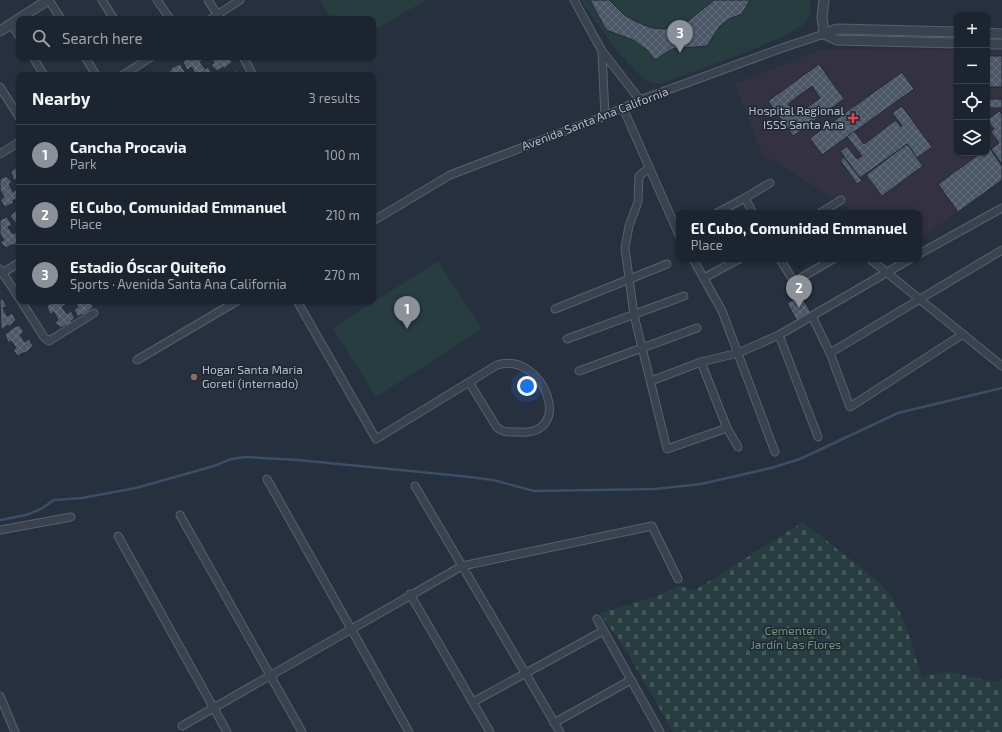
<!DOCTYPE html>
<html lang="en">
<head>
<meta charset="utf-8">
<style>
	:root { --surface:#1c242f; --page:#252c37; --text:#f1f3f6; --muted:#a0a4aa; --line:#3a414b; --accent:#8c9099 }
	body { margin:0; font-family:"Exo 2",sans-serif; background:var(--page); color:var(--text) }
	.controls { position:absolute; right:12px; top:12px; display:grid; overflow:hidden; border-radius:8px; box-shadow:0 1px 3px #0004 }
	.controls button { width:36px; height:36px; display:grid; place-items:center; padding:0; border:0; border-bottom:1px solid var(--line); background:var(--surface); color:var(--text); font:20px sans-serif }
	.you { position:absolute; left:527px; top:386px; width:14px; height:14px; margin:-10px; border:3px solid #fff; border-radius:50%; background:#1a73e8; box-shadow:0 0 0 6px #1a73e833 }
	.badge { display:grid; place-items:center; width:26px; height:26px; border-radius:50%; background:var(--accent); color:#fff; font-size:13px; font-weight:700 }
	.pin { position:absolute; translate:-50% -33px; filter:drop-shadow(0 1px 2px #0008) }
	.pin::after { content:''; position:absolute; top:21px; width:14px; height:12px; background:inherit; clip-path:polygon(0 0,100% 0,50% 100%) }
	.popup { position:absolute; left:676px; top:210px; width:246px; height:52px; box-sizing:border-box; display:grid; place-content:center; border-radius:8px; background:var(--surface); filter:drop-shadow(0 1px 3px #0005); font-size:13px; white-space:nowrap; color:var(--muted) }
	.popup b { font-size:15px; color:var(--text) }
	.popup::after { content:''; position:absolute; left:50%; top:100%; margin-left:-8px; border:8px solid transparent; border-top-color:var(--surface) }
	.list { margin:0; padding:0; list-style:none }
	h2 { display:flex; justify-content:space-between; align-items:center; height:52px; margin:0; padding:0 16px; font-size:17px }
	h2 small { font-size:13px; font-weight:400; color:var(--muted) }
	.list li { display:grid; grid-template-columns:26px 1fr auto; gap:12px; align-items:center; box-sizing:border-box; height:60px; padding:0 16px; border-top:1px solid var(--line) }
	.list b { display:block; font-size:15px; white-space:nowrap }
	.list p { margin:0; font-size:13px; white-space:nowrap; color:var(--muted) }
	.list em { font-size:13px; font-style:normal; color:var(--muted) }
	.icon { flex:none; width:22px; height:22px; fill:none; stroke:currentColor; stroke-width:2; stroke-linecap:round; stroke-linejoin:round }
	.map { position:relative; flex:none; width:1002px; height:732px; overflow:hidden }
	.search { position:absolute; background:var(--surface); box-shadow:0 1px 3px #0004; left:16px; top:16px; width:360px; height:44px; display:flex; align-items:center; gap:10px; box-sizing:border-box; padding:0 14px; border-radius:8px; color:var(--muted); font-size:15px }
	.panel { position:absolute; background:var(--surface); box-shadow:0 1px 3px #0004; left:16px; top:72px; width:360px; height:232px; border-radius:8px }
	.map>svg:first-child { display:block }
	.medical { fill:#343240 }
	.cemetery { fill:url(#cemetery-stones) }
	.garden { fill:#283d40 }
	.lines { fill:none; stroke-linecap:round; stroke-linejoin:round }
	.stream { stroke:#3c4d67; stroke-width:2.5 }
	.building { fill:url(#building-cross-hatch); stroke:#212936; fill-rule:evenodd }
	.minor-casing { stroke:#58606c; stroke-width:9 }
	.tertiary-casing { stroke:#58606c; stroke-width:11 }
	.minor { stroke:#3a424f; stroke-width:7 }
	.tertiary { stroke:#3a424f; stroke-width:9 }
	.health-dot { fill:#e0444e; stroke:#1f2734; stroke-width:1.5 }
	.education-dot { fill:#8d6e63; stroke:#1f2734; stroke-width:1.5 }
	.labels { text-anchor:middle; stroke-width:3; stroke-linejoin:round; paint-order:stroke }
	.poi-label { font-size:12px; fill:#b6bdc9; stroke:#1f2734; text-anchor:end }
	.street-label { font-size:12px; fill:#b6bdc9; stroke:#1f2734 }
	.park-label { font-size:12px; fill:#6e9979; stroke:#1f2734 }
</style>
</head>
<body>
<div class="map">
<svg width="1002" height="732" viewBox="0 0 1002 732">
	<defs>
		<pattern id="cemetery-stones" width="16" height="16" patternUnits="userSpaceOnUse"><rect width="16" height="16" fill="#283d40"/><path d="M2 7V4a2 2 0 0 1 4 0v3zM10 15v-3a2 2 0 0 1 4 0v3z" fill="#45575a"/></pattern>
		<pattern id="building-cross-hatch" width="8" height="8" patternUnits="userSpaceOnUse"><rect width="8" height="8" fill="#4c5768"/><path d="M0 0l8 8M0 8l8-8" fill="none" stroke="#646d7c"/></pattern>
	</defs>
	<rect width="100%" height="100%" fill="#26303f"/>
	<!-- medical -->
	<path class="medical" d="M823,49L957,50V153H987V51H1002V180L919,239V213H857L762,154L735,84Z"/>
	<!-- cemetery -->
	<path class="cemetery" d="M803,522L879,582C903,603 912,647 922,677L947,671L995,682L1002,679V732H673L627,652L600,613L655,597L678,586L695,590Z"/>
	<!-- garden -->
	<g class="garden">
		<path d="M320,0H426L373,31V19H331Z"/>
		<path d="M580,0H810C811,7 812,15 807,21C795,37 693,72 668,81C663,83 658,85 653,83C632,77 595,19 580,0Z"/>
		<path d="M438,261L482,329L376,397L333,328Z"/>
	</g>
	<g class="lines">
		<!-- stream -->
		<path class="stream" d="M0,520L26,515L41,509L54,500L82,498L136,488L214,466L231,459L246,457L298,460L461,476L493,480L534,491L655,489L701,484L771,468L800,459L898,413L1002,388"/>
	</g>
	<!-- building -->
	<g class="building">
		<path d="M590,0H609L624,15L637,22L652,28L665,29L687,22L714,0H750L742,14L729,19L720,26L707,46L672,49L655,60L647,50L633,40L606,30Z"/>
		<rect x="987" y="56" width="15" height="31"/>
		<path d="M188,57H202L204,60L200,62L205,69L208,67L212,74L195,75L192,67L187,70L183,62Z"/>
		<path d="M211,57H229L232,62L224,69L223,67L217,71L211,65L214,63Z"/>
		<path d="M180,64L185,72L181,75H166L165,74L172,69L171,68Z"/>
		<path d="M819,64L844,99L793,136L768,101ZM812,86L820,98L797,115L788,104Z"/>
		<path d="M237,70L240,75L228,74L232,72L233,73Z"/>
		<path d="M902,72L914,89L822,155L810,138Z"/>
		<rect x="987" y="99" width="15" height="9"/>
		<path d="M902,106L932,147L917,158L907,144L860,178L840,151L847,146L857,159L862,156L847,137L854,131L864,144L896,120L901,127L902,126L892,113Z"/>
		<path d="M999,111L1002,114V164L991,149L999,143L991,132L994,129L987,120Z"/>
		<path d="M907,144L923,166L882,196L866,175Z"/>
		<path d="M989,147L1002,166V180L958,212L938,184L981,153H987Z"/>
		<path d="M844,157L862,181L857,184L840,160Z"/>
		<path d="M19,165V180L18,178L14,181L11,172Z"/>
		<path d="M6,176L12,182L9,184L13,192L17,189L19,193V197L13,201L14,203L5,207L0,200L4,197L0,190V179Z"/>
		<path d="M17,209L19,210V220L15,223L10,216Z"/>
		<path d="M7,217L12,225L8,227L13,234L17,232L19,240L14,246L13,244L6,248L0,242L4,240L0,234V220Z"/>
		<path d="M801,295L811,313L797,321L787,303Z"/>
		<path d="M2,298L7,306L3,308L7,316L12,313L16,320L9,327L8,325L1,330L0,300Z"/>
		<path d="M53,301H64L66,304L62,307L67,314L71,311L75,318L71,321L72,323L60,328L58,325L57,326L55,322L58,320L54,312L50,315L47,306Z"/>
		<path d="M74,301H91L93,307L83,316L82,314L78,317L74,310L78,307Z"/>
		<path d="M19,325L24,332L20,335L25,342L29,339L33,346L26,353L25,352L18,356L13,350L16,348L11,341L8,343L5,334L11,330V329Z"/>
	</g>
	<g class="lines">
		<!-- minor casing -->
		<g class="minor-casing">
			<g id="minor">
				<path d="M49,0L61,19"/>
				<path d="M102,0L114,19"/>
				<path d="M157,0L170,19"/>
				<path d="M208,0L220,19"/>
				<path d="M574,0L602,51L640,100"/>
				<path d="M211,19L240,0"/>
				<path d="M11,24L19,36"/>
				<path d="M602,51L605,116"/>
				<path d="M33,57L44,75"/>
				<path d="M85,57L96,75"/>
				<path d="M243,57L253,75"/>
				<path d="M123,75L151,57"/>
				<path d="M0,87L19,117"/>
				<path d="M623,108L679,235"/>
				<path d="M0,154L19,142"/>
				<path d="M649,168L639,176L638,202L629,226L625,248L634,315L667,449L727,428"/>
				<path d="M745,198L770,183"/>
				<path d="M717,213L745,198L753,213"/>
				<path d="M820,213L841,200"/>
				<path d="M373,221L450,175L605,116L640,100L782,48L824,34"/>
				<path d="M919,254L1002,208"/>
				<path d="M693,259L722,311L775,452"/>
				<path d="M780,259L794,282L833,259"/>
				<path d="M870,259L1002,366"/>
				<path d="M0,269L19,298"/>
				<path d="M2,273L19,263"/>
				<path d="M704,278L739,259"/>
				<path d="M21,301L44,337L49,341L94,313"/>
				<path d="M297,301L376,439L497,365C543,350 577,437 518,432C510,432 501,433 496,426L469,382"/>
				<path d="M555,309L667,264"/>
				<path d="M812,316L830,353L850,407L963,334"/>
				<path d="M779,335L818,437"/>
				<path d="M567,339L684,296"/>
				<path d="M830,353L1002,250"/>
				<path d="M137,360L237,301"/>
				<path d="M701,362L727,428L738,447"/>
				<path d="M579,371L697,328"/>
				<path d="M651,381L701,362L738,353L779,335L910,259"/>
				<path d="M267,479L409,732"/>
				<path d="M415,486L560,732"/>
				<path d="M180,515L302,732"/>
				<path d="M0,530L71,517"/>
				<path d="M118,536L227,732"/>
				<path d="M410,594L490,732"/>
				<path d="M597,619L660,732"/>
				<path d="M0,696L15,732"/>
				<path d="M473,702L603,631"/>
				<path d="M554,723L631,680"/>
				<path d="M182,726L462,566L652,526L678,579"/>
			</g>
		</g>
		<!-- tertiary casing -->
		<g class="tertiary-casing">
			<g id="tertiary">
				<path d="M0,31L48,0"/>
				<path d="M987,33L1002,34"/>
				<path d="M824,34L837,40L957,43"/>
				<path d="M824,34L837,29L957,32"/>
				<path d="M824,34L822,17L824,0"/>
				<path d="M987,44H1002"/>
			</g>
		</g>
		<!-- minor -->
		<use href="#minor" class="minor"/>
		<!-- tertiary -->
		<use href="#tertiary" class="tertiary"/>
	</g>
	<!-- markers -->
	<path class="health-dot" d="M851 112h4v4h4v4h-4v4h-4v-4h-4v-4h4z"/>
	<circle class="education-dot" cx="194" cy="377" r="4"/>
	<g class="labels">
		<!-- poi labels -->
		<g class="poi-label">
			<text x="844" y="115">Hospital Regional<tspan x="844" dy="14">ISSS Santa Ana</tspan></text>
			<text x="202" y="374" text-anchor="start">Hogar Santa Maria<tspan x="202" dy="14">Goreti (internado)</tspan></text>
		</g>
		<!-- street labels -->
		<g class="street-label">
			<text transform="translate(595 119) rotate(-21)" y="4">Avenida Santa Ana California</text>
		</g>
		<!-- park labels -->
		<g class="park-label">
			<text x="796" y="635">Cementerio<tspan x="796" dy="14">Jardín Las Flores</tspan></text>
		</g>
	</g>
</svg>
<div class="controls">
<button>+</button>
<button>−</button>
<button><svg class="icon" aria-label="locate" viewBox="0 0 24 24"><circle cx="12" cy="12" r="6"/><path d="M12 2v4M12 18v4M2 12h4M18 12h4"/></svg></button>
<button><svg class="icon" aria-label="layers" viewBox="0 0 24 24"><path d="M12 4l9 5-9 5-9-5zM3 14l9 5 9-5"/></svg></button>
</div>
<div class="you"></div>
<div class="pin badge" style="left:407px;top:329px">1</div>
<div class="pin badge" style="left:799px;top:308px">2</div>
<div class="popup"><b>El Cubo, Comunidad Emmanuel</b>Place</div>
<div class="pin badge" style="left:680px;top:53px">3</div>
<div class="search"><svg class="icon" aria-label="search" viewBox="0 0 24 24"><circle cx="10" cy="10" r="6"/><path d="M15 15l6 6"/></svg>Search here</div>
<section class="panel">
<h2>Nearby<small>3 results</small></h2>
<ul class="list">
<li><span class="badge">1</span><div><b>Cancha Procavia</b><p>Park</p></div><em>100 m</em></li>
<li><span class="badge">2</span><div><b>El Cubo, Comunidad Emmanuel</b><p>Place</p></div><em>210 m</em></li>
<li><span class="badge">3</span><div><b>Estadio Óscar Quiteño</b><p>Sports · Avenida Santa Ana California</p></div><em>270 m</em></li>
</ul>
</section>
</div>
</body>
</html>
